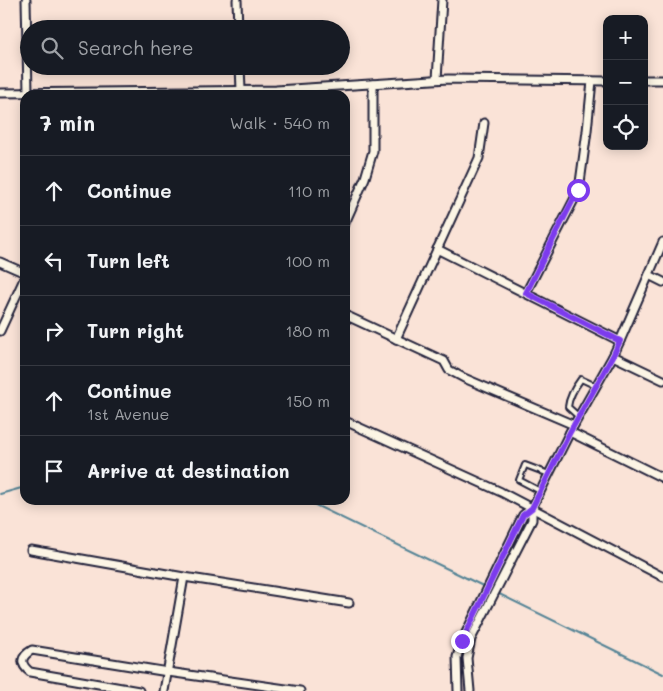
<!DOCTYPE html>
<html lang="en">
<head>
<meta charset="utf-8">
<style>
	:root { --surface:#171b24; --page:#20242c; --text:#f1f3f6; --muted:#9ea1a6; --line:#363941 }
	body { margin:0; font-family:Mali,sans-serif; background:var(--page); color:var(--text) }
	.controls { position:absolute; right:15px; top:15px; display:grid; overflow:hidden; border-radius:10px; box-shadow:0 2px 12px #0003 }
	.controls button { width:45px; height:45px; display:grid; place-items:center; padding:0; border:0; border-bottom:1px solid var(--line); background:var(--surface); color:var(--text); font:25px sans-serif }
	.stop { position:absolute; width:15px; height:15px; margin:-11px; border:4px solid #7c3aed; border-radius:50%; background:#fff }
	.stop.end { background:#7c3aed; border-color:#fff; box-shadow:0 1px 5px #0008 }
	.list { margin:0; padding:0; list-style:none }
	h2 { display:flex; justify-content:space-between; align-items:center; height:65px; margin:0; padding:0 20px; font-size:21px }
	h2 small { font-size:16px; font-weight:400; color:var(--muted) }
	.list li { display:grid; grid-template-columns:32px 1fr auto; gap:15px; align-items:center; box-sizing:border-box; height:70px; padding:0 20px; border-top:1px solid var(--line) }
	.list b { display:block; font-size:19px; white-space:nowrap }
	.list p { margin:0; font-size:16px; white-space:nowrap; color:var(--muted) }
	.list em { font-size:16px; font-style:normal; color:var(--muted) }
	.icon { flex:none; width:28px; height:28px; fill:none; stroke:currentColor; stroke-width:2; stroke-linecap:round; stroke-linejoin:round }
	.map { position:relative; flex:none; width:663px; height:691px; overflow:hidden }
	.search { position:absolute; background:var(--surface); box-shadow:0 2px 12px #0003; left:20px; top:20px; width:330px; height:55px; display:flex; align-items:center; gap:12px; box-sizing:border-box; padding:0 18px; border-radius:28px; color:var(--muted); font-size:19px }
	.panel { position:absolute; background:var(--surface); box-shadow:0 2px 12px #0003; left:20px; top:90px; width:330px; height:415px; border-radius:15px }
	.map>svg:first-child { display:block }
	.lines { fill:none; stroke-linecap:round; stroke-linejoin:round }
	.stream { stroke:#548496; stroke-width:2 }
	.lane-casing { stroke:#22223b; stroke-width:8 }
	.street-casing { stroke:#22223b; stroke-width:11 }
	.lane { stroke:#fcf5e5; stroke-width:4 }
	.street { stroke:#fcf5e5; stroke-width:7 }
	.route { stroke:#7c3aed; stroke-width:6 }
</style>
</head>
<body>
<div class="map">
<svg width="663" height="691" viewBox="0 0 663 691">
	<rect width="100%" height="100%" fill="#fae3d7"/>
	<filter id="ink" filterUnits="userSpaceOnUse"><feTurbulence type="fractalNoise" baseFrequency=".02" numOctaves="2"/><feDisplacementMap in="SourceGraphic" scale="10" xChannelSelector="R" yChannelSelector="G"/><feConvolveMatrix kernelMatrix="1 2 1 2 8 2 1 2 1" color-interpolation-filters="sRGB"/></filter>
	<g filter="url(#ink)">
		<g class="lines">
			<!-- stream -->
			<g class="stream">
				<path d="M0,494L25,487"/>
				<path d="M305,500L485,587"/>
				<path d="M489,589L663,674"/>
			</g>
			<!-- lane casing -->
			<g class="lane-casing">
				<g id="lane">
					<path d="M579,417L568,407C569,397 575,387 581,379L596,386"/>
					<path d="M540,491L519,480L525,465L549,474"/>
				</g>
			</g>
			<!-- street casing -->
			<g class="street-casing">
				<g id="street">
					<path d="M26,0L28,92"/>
					<path d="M237,0L238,29"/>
					<path d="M240,66L241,90"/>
					<path d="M437,79L442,0"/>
					<path d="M644,80H663"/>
					<path d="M0,93L276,90L448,79L607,81"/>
					<path d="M345,223L365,178L373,151V84"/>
					<path d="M437,249L620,341L613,356L570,432L532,508L523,515L462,641L457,657L458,691"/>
					<path d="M0,262L25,273"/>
					<path d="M649,275L663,282"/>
					<path d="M526,293L579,190L587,131L592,81"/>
					<path d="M345,315L444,361L449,370L464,378L574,425"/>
					<path d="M0,331L25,277"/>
					<path d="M396,339L479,158L484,123"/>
					<path d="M620,341L663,242"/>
					<path d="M613,356L663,380"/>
					<path d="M345,421L501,492L663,577"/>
					<path d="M570,432L663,478"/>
					<path d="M31,550L184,577L349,603"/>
					<path d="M139,691L30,672C20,664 20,657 32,650L168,672L300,691"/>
					<path d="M164,691L184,577"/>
					<path d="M470,691L467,658L471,639L532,520V508"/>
				</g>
			</g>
			<!-- lane -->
			<use href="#lane" class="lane"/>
			<!-- street -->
			<use href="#street" class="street"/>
		</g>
	</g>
	<g class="lines" filter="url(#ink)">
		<!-- route -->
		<path class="route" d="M462,641L523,515L532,508L570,432L613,356L620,341L526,293L578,190"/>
	</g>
</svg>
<div class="controls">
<button>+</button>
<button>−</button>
<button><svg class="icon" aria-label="locate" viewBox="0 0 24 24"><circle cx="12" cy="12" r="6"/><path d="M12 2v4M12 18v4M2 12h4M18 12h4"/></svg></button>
</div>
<div class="stop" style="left:578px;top:190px"></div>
<div class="stop end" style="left:462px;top:641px"></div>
<div class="search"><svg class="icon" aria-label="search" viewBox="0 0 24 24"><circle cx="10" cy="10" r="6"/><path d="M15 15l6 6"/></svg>Search here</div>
<section class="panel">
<h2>7 min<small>Walk · 540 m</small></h2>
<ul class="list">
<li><svg class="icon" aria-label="ahead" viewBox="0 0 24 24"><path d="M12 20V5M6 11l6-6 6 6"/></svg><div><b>Continue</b></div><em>110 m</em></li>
<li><svg class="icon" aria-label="left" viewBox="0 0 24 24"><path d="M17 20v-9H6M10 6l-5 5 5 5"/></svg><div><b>Turn left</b></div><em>100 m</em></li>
<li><svg class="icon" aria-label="right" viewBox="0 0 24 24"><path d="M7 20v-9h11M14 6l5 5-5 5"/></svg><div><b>Turn right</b></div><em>180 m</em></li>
<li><svg class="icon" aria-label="ahead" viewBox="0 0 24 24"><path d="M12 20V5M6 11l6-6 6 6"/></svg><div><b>Continue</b><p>1st Avenue</p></div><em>150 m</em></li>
<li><svg class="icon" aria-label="arrive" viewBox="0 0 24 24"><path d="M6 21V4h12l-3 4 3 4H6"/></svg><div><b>Arrive at destination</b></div></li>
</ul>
</section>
</div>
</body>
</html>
